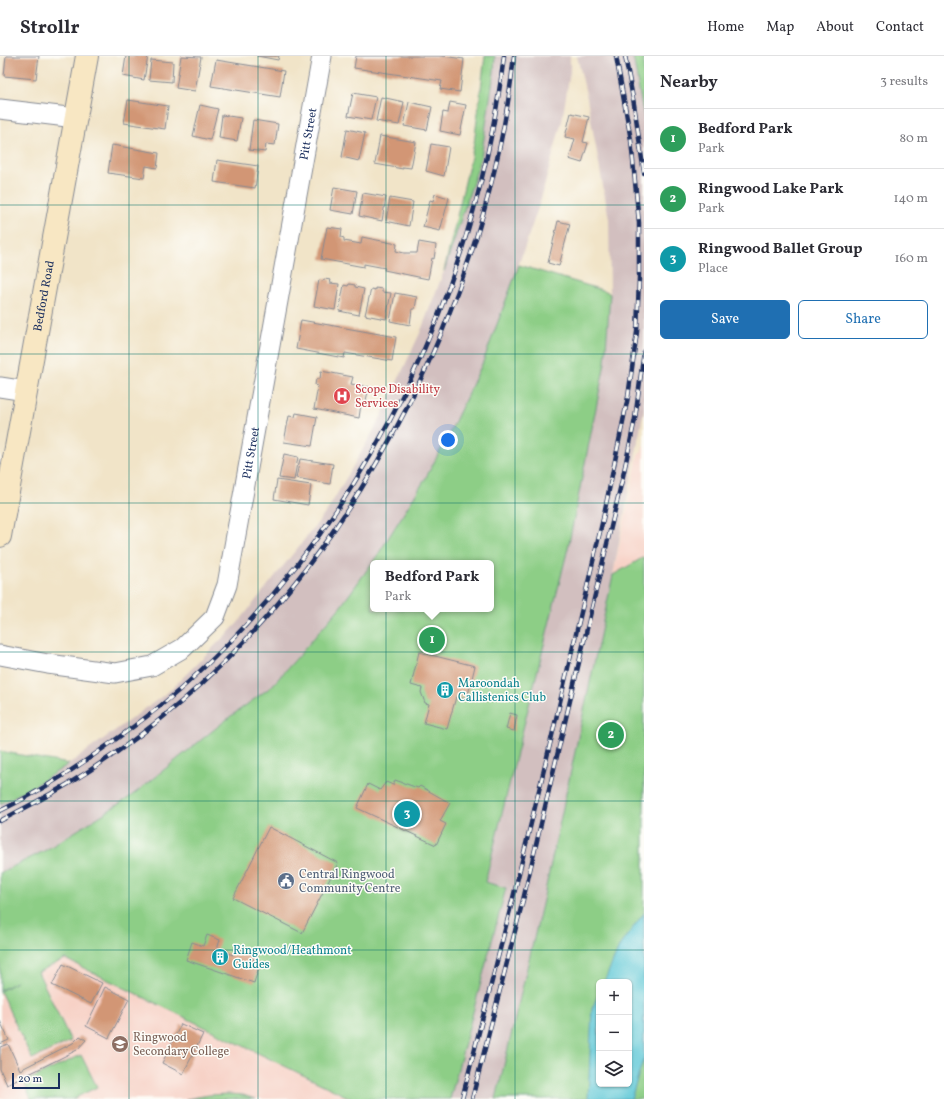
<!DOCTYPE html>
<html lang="en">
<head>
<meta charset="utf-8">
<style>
	:root { --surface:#fff; --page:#f2f2f3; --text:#2b2b33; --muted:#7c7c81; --line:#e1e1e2; --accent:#1f6fb2 }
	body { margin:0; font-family:Vollkorn,serif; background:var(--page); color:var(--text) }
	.controls { position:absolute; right:12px; bottom:12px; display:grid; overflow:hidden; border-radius:6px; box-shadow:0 1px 3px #0004 }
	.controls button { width:36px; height:36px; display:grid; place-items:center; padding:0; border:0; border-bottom:1px solid var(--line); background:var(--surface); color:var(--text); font:20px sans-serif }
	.scale { position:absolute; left:12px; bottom:10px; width:48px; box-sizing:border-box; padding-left:4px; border:2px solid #1b2f5e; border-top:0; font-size:11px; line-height:14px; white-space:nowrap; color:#1b2f5e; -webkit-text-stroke:3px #fdfcf7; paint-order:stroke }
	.you { position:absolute; left:448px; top:384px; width:14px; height:14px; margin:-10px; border:3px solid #fff; border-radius:50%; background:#1a73e8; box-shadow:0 0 0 6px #1a73e833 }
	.badge { display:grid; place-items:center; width:26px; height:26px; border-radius:50%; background:var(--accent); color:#fff; font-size:13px; font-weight:700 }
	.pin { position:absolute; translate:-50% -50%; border:2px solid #fff; box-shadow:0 1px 4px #0006 }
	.popup { position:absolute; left:370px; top:504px; width:124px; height:52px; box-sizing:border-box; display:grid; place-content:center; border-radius:6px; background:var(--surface); filter:drop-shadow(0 1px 3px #0005); font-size:13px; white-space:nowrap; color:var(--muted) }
	.popup b { font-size:15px; color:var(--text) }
	.popup::after { content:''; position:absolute; left:50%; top:100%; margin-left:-8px; border:8px solid transparent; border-top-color:var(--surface) }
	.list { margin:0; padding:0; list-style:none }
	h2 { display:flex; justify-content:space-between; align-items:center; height:52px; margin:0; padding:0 16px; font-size:17px }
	h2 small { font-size:13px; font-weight:400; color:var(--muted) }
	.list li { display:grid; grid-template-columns:26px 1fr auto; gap:12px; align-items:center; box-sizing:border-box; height:60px; padding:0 16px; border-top:1px solid var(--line) }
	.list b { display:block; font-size:15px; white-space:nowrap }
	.list p { margin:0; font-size:13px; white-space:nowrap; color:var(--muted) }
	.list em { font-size:13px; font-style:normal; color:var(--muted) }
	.actions { display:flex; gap:8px; padding:12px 16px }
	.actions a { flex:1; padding:9px 0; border:1px solid var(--accent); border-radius:6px; text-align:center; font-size:14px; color:var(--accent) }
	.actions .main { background:var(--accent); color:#fff }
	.icon { flex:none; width:22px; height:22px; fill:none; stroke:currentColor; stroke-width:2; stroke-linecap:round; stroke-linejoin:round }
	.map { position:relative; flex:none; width:644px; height:1043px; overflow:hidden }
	header { display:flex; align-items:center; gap:24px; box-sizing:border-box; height:56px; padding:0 20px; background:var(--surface); border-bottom:1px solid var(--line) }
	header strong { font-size:19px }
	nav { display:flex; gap:22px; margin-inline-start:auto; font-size:14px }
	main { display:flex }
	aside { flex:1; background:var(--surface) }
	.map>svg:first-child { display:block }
	.built { fill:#f7d1c6 }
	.industrial { fill:#d2bfbf }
	.green { fill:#8dce86; stroke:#547e72; fill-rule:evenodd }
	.water { fill:#5dc8d7; stroke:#3c7c9a }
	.building { fill:#d29675 }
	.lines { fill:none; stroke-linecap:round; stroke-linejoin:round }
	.street-casing { stroke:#868a93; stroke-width:21 }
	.secondary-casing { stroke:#868a93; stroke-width:24 }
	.street { stroke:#fff; stroke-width:19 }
	.secondary { stroke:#f8e7c3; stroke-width:22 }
	.rail-casing { stroke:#1b2f5e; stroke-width:4.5 }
	.rail { stroke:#fdfcf7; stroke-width:3; stroke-dasharray:9; stroke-linecap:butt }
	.grid { fill:none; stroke:#0f766e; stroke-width:1; stroke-opacity:0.55 }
	.labels { text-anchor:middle; stroke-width:3; stroke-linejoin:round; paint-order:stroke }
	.street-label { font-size:12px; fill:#1b2f5e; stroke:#fdfcf7 }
	.health-label { font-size:12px; fill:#be3a42; stroke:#fdfcf7; text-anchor:start }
	.culture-label { font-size:12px; fill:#0d838f; stroke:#fdfcf7; text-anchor:start }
	.service-label { font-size:12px; fill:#4e5e75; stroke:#fdfcf7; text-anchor:start }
	.education-label { font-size:12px; fill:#785e54; stroke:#fdfcf7; text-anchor:start }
</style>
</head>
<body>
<header>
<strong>Strollr</strong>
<nav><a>Home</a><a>Map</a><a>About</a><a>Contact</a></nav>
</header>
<main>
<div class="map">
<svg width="644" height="1043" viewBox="0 0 644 1043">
	<rect width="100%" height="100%" fill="#fdfcf7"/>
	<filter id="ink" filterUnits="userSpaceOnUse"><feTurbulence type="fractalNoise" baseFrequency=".025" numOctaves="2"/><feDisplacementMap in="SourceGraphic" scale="8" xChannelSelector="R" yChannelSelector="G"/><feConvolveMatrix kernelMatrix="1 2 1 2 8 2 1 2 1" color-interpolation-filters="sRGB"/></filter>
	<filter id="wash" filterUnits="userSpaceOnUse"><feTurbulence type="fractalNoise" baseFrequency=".012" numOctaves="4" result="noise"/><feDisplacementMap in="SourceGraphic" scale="16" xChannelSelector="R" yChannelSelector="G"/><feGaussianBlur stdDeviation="0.9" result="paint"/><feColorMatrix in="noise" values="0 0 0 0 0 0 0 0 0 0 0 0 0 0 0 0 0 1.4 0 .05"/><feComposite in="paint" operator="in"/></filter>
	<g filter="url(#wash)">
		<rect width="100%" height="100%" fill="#f1e4c8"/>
		<!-- built -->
		<g class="built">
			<path d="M644,387V501L613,519L638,399L642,396Z"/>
			<path d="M65,903L352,1043H0V934Z"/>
		</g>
		<!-- industrial -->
		<g class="industrial">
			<path d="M495,0H570V16L562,65L540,146L508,240L483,306L448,380L424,425L377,500L341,550L271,631L231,660L130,741L46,794L0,817V748L32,731L69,708L168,636L237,568L327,455L378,367L420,277L444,215L481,102L494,16Z"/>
			<path d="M577,0H633L641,42L644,62V353L613,519L544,840L496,1043H450L506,833L485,827L568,492L605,307L610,238L609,163L587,42Z"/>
		</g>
		<!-- green -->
		<g class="green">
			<path d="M485,0H495L494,16L481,102L444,215L474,88Z"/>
			<path d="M633,0H644V62Z"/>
			<path d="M519,209L606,235L610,238L605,307L568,492L485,826L506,832L450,1043H352L65,903L38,916L71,985L32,1003L0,935L16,926L0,934V817L46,794L130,741L231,660L271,631L302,596L341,550L377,500L424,425L448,380L483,306ZM373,507H491V553H373Z"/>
			<path d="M644,501V1043H496L544,840L613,519ZM599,926H629V1028H599Z"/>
			<path d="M0,695L69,708L32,731L0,748Z"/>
			<path d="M81,999L97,1031L73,1043H31L24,1026Z"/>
			<path d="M228,1038L243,1039L255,1043H186L209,1039Z"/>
		</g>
		<!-- water -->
		<path class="water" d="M644,857V1001L631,1043H588L592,953L599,937V1028H629V926H604L620,889Z"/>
		<g id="blocks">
			<!-- building -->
			<g class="building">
				<path d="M6,0H39L36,23L4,20Z"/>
				<path d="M126,0H148L144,24L123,20Z"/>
				<path d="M181,0L201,1L195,35L176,32Z"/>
				<path d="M257,0H279L278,4Z"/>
				<path d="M356,0H442L464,3L460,36L440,33L442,25L354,12Z"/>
				<path d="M151,4L173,6L172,26L149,24Z"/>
				<path d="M216,4L284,15L280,41L211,30Z"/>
				<path d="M353,37L376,41L371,64L348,60Z"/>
				<path d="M381,41L404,46L399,69L376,65Z"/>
				<path d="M128,44L168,50L165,73L124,67Z"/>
				<path d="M409,46L432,51L427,74L404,70Z"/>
				<path d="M450,46L466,49L460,79L440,75L443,56L448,57Z"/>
				<path d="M200,49L218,53L210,84L193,80Z"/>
				<path d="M571,57L589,61L583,86L588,87L582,107L569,103L575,83L565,81Z"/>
				<path d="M222,59L241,62L237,85L219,82Z"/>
				<path d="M253,64L278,68L275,89L266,88L265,96L249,94Z"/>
				<path d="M347,73L365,77L359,105L342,101Z"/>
				<path d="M380,80L416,86L411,112L403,111V113L375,108Z"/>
				<path d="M431,88L449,91L444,120L426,115Z"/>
				<path d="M112,89L159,97L157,112L146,110L144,122L108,117Z"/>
				<path d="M217,104L258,110L255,132L214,126Z"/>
				<path d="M334,131L357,135L353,158L330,154Z"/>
				<path d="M363,137L386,141L382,165L359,160Z"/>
				<path d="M435,138L449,142L440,175L423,171L430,144L433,145Z"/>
				<path d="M390,142L413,146L409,170L386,165Z"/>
				<path d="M558,165L570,168L559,210L548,207Z"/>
				<path d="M327,171L342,173L341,181L344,182V185L361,188L362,181L397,188L396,195L404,197H417L419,186L436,189L434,203L432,202L428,223L384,214L385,212L364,208V211L321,203Z"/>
				<path d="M324,223L331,224L330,227L339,228L335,254L314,250L319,224L323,225Z"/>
				<path d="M349,228L355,229V231L364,233L359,259L339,255L344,229L348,230Z"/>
				<path d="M375,232L382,233V236L391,237L386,263L365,259L371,233L375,234Z"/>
				<path d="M395,237L417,241L415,253H412L410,269L390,265Z"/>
				<path d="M301,264L396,281L392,305L345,297L344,302L296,293Z"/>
				<path d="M321,315L353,321L351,328L369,331L365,349L361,348L359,362L314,353L318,330L315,329L316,323H320Z"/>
				<path d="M296,357L317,361L312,390L284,386L289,360L295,361Z"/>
				<path d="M284,398L298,401L294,424L279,422Z"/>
				<path d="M300,403L333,408L330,428L296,422Z"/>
				<path d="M277,424L311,429L308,449L274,443Z"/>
				<path d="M419,596L475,610L467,643L456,641L447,673L424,667L429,648L425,647L421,636L422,632L411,629Z"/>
				<path d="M510,657L517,659L514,675L506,673Z"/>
				<path d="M395,724L418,732L420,730L450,747L440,765L446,768L436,789L357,752L368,728L380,734L386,726L393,729Z"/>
				<path d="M269,771L338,807L302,877L233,842Z"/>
				<path d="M207,879L220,884L217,893L233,899L236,892L255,899L253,906L260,908L254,927L186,904L192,886L203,890Z"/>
				<path d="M63,908L102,927L91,948L52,929Z"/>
				<path d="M105,931L129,943L109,982L86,970Z"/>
				<path d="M0,965L9,984L0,988Z"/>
				<path d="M181,968L203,978L183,1018L162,1007Z"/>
				<path d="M80,980L86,984L77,994L7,1029L0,1013V991L8,988L20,1014L73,987Z"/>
			</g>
		</g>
	</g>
	<g filter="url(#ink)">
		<use href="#blocks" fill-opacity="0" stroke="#868a93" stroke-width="1"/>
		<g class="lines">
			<!-- street casing -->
			<g class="street-casing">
				<g id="street">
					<path d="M0,53L76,62"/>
					<path d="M0,331L26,335"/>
					<path id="s1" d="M0,599L48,608L115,617L152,610L183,592L215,561L227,529L322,0"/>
				</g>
			</g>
			<!-- secondary casing -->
			<g class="secondary-casing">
				<g id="secondary">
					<path id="s2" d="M0,480L87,0"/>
				</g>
			</g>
			<!-- street -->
			<use href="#street" class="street"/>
			<!-- secondary -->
			<use href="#secondary" class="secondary"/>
			<!-- rail casing -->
			<g class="rail-casing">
				<g id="rail">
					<path d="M625,0L634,48L644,117"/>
					<path d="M0,755C37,737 72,715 105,691C138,668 169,645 198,617C369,458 476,231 504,0"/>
					<path d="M0,765C23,753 46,741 68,728C108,704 146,676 181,646C362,490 489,237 514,0"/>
					<path d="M462,1043L513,842L547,701L603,463L628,341L637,276L639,222V167L631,84L616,0"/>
					<path d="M472,1043L523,844L623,420L635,363L644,295"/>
				</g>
			</g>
			<!-- rail -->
			<use href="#rail" class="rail"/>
		</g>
	</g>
	<!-- grid -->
	<path class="grid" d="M129,0V1043M258,0V1043M386,0V1043M515,0V1043M0,149H644M0,298H644M0,447H644M0,596H644M0,745H644M0,894H644"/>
	<!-- icons -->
	<defs>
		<g id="hospital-disc" transform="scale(0.9)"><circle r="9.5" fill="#e0444e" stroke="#fdfcf7"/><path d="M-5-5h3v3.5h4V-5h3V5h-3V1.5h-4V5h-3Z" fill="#fff"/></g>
		<g id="building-disc" transform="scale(0.9)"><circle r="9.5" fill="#0f9aa8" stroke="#fdfcf7"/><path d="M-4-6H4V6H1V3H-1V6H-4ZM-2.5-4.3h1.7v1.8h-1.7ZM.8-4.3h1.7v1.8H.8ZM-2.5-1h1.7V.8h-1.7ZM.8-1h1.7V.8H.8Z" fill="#fff"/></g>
		<g id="civic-disc" transform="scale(0.9)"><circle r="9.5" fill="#5c6f8a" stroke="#fdfcf7"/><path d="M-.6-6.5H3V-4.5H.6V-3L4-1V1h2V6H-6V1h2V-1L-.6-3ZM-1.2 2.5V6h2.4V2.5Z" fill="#fff"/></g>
		<g id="school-disc" transform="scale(0.9)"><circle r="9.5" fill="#8d6e63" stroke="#fdfcf7"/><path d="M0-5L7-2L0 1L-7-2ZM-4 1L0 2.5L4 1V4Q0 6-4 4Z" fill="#fff"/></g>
	</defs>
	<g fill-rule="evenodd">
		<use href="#hospital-disc" x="342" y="340"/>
		<use href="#building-disc" x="445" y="634"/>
		<use href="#civic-disc" x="286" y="825"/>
		<use href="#building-disc" x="220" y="901"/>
		<use href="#school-disc" x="120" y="988"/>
	</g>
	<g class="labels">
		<!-- street labels -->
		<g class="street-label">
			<text dy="4" stroke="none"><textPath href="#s1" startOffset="727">Pitt Street</textPath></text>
			<text dy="4" stroke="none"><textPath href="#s2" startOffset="244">Bedford Road</textPath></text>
			<text dy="4" stroke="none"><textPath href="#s1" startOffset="403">Pitt Street</textPath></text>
		</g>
		<!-- health labels -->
		<g class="health-label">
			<text x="355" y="337">Scope Disability<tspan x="355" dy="14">Services</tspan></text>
		</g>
		<!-- culture labels -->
		<g class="culture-label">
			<text x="458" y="631">Maroondah<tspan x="458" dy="14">Callistenics Club</tspan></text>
			<text x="233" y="898">Ringwood/Heathmont<tspan x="233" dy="14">Guides</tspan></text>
		</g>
		<!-- service labels -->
		<g class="service-label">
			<text x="299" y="822">Central Ringwood<tspan x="299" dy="14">Community Centre</tspan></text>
		</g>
		<!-- education labels -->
		<g class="education-label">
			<text x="133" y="985">Ringwood<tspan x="133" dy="14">Secondary College</tspan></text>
		</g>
	</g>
</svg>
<div class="controls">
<button>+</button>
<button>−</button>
<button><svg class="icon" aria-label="layers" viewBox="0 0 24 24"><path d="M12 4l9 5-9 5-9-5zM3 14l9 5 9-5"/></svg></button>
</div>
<div class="scale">20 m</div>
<div class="you"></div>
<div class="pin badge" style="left:432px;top:584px;background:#2e9e5b">1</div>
<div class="popup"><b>Bedford Park</b>Park</div>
<div class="pin badge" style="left:611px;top:679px;background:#2e9e5b">2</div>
<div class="pin badge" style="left:407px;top:758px;background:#0f9aa8">3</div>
</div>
<aside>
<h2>Nearby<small>3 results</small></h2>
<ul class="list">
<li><span class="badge" style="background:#2e9e5b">1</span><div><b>Bedford Park</b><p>Park</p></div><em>80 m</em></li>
<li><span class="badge" style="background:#2e9e5b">2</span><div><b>Ringwood Lake Park</b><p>Park</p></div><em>140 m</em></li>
<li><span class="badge" style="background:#0f9aa8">3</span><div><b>Ringwood Ballet Group</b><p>Place</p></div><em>160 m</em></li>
</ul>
<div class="actions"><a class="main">Save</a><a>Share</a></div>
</aside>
</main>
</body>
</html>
